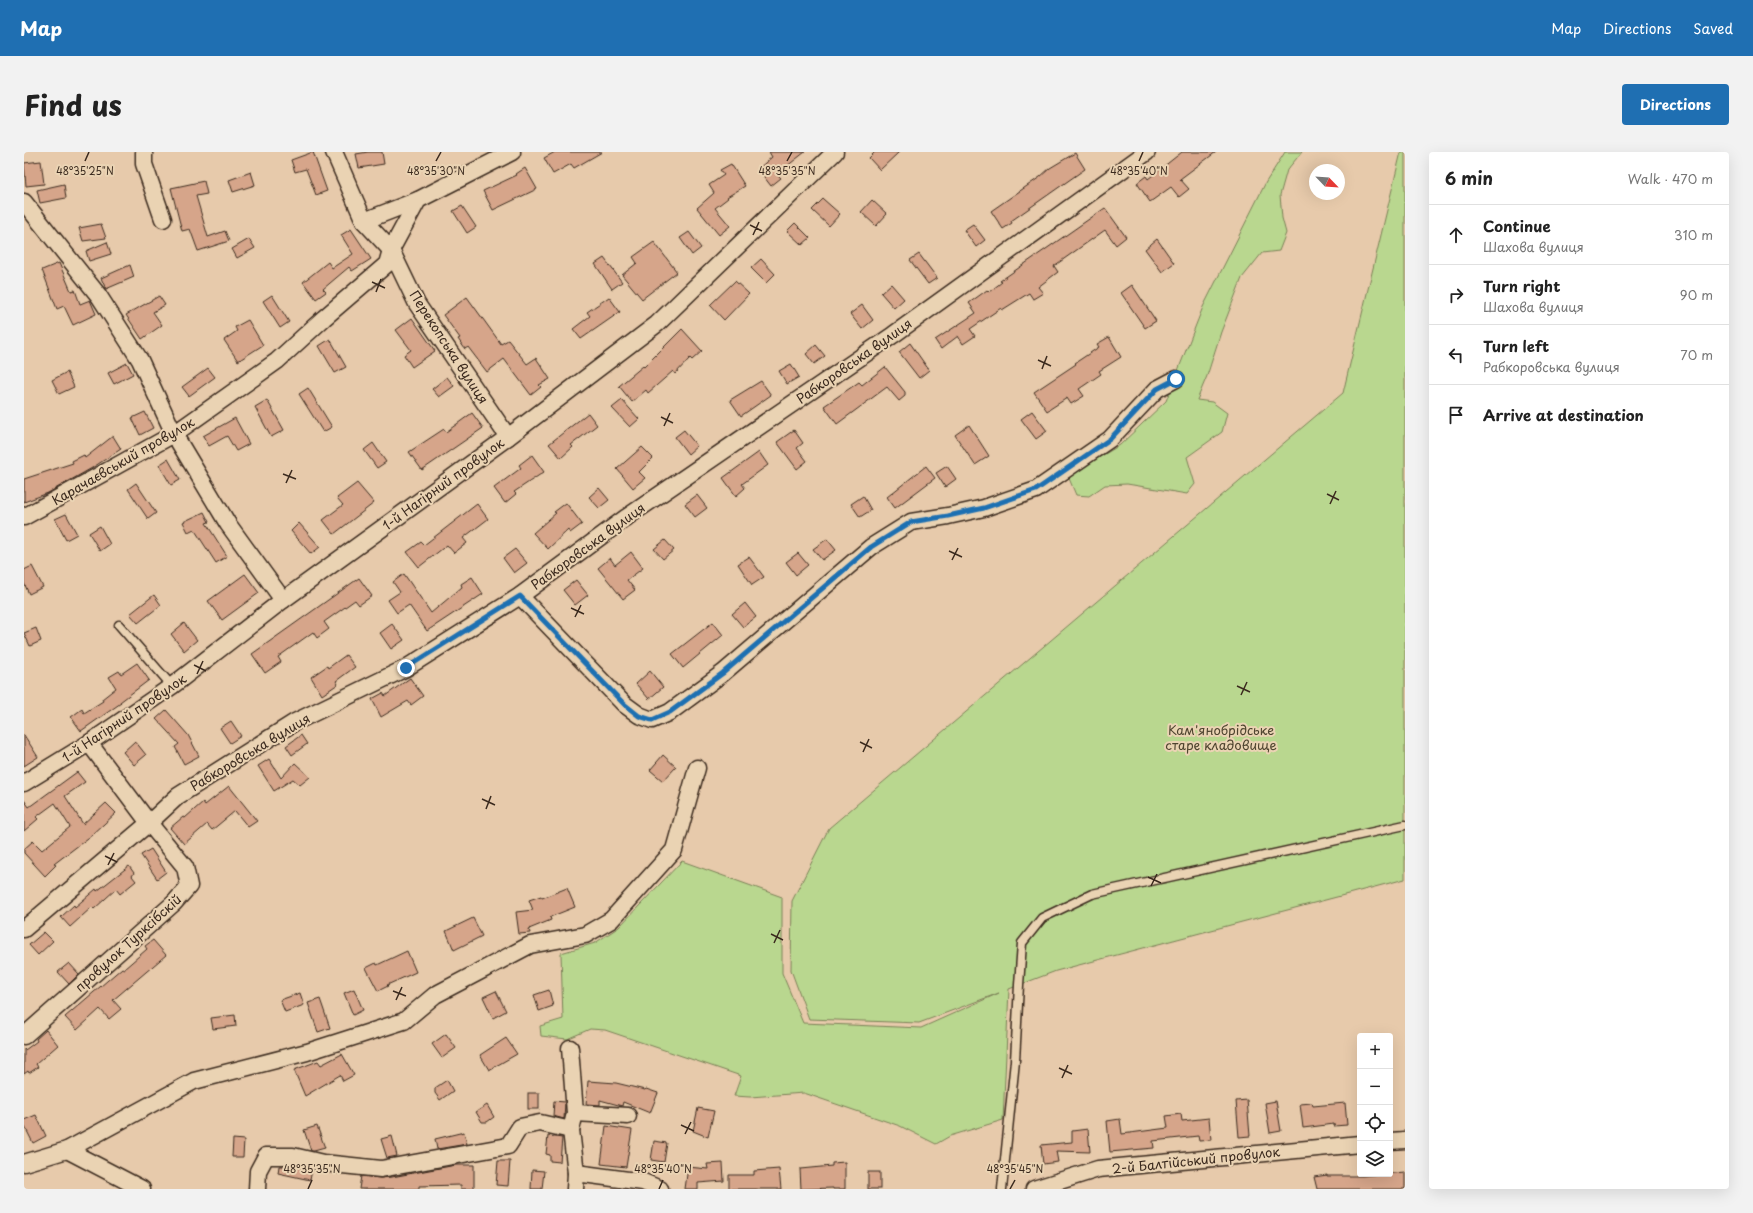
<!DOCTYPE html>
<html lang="en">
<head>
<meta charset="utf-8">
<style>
	:root { --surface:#fff; --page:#f2f2f2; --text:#222; --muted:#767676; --line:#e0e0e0; --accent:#1f6fb2 }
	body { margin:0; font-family:"Playpen Sans",sans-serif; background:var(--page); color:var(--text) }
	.controls { position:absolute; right:12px; bottom:12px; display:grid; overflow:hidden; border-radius:4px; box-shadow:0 4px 16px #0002 }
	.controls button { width:36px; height:36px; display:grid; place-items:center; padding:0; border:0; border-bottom:1px solid var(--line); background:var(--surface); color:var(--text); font:20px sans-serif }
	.compass { position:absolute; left:1285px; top:12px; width:36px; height:36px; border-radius:50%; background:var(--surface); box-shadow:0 4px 16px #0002; rotate:115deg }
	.stop { position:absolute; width:12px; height:12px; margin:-9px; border:3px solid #1f6fb2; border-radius:50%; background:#fff }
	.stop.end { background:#1f6fb2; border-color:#fff; box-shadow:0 1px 4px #0008 }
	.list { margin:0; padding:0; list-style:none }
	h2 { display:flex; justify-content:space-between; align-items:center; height:52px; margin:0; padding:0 16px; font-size:17px }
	h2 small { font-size:13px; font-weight:400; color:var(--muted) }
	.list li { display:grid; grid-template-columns:26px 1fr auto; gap:12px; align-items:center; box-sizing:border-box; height:60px; padding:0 16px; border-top:1px solid var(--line) }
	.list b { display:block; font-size:15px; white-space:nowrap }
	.list p { margin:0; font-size:13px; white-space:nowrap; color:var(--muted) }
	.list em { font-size:13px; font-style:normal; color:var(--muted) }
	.icon { flex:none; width:22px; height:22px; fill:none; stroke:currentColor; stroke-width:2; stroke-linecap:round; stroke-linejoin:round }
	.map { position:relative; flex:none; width:1381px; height:1037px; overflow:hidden; border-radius:4px }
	header { display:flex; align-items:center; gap:24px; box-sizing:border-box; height:56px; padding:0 20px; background:var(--accent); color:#fff }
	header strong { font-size:19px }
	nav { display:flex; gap:22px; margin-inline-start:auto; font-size:14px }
	.intro { display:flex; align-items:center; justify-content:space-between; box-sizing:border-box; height:96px; padding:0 24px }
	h1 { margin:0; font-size:28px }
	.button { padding:10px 18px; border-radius:4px; background:var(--accent); color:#fff; font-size:14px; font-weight:700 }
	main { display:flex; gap:24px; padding:0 24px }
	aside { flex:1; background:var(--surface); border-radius:4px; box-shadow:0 4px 16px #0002 }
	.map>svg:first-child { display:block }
	.green { fill:#b9d78f; stroke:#7a8056 }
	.building { fill:#d6a58a; stroke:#3b2a1e }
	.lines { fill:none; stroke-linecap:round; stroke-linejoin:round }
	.lane-casing { stroke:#3b2a1e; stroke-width:11 }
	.street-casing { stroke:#3b2a1e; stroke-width:19 }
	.lane { stroke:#ead3b3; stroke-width:8 }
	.street { stroke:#ead3b3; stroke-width:16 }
	.route { stroke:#1f6fb2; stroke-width:5 }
	.ticks { fill:none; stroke:#3b2a1e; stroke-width:1.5 }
	.labels { text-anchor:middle; stroke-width:4; stroke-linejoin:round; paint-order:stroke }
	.street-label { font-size:13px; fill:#3b2a1e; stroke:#ead3b3 }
	.park-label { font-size:13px; fill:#4e442f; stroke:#ead3b3 }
	.ticks-label { font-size:10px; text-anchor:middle; fill:#3b2a1e; stroke:#ead3b3; stroke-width:4; stroke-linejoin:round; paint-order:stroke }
</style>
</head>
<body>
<header>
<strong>Map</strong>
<nav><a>Map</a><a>Directions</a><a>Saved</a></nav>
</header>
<div class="intro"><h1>Find us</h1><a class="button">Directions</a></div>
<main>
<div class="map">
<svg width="1381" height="1037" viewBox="0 0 1381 1037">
	<rect width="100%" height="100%" fill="#e7caab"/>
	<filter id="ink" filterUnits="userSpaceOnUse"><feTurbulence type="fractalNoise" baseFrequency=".025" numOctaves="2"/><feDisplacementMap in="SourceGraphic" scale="8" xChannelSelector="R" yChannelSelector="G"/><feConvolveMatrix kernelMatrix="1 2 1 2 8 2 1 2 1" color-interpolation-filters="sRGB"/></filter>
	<g filter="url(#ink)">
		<!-- green -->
		<g class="green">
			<path d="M1261,0H1278L1263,18L1256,43L1258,66L1262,81L1255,99L1238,101L1218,126L1197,180L1183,224L1173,248L1188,250L1203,261L1198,280L1163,305L1171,332L1163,342L1103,332L1081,333L1065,344L1052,343L1044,324L1096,293L1142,249L1179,155L1242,30Z"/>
			<path d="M1377,0H1381V727L1032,819L985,837L979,968L926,984L912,992L876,974L780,941L726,945L710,944L717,924L581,878L566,877L543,887L517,884L516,874L539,867L537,801L571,791L595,775L658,709L758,745V821L779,871L897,876L975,841L895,871L785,867L767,818L768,749L805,676L1319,241Z"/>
		</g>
		<!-- building -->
		<g class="building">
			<path d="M289,0L303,39L292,43L282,17L271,20L267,8Z"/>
			<path d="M344,0H358L360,12L335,16L332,2Z"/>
			<path d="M531,0H578L550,16L547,12L529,22L520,6Z"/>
			<path d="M745,0H781L753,22L757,26L747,34L734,17L748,5Z"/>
			<path d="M851,0H875L856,18L845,6Z"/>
			<path d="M1158,0H1192L1156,27L1165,37L1155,45L1147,35L1126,50L1113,31L1122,24L1124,27Z"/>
			<path d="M1051,1L1061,17L987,69L988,71L979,77L967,59L1016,25L1026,16Z"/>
			<path d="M17,9L20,32L2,34L0,11Z"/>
			<path d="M707,12L721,34L703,45L704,46L691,56L706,74L695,83L673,56L690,41L685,33L700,23L696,18Z"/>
			<path d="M501,16L513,37L469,58L459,39L493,23L492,22Z"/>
			<path d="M227,20L231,33L209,40L205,28Z"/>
			<path d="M180,29L183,42L172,44L184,85L201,79L205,89L174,99L166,77L158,79L147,36Z"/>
			<path d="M40,32L42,46L16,51L13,38Z"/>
			<path d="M799,47L816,62L805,74L788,58Z"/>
			<path d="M848,48L863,62L852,74L837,60Z"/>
			<path d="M438,54L452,75L443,81L429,59Z"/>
			<path d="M1081,56L1102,85L1092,93L1081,78L1030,114L1034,120L1014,135L1019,141L1009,147L1005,141L978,158L977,156L946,177L951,184L939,192L934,184L917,197L911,188L952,161L945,151L963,138L965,140L978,130L976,129Z"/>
			<path d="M771,71L786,86L778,93L763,79Z"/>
			<path d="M77,72L82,86L59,89L55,76Z"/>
			<path d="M949,72L961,88L952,95L940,78Z"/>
			<path d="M327,77L347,107L328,119L325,115L299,137L302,140L292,147L279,130L304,110L308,116L329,102L317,83Z"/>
			<path d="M665,80L677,96L668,103L656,86Z"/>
			<path d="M225,87L231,96L213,106L208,97Z"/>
			<path d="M1133,87L1150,111L1138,120L1121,97Z"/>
			<path d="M83,90L87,102L65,109L62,99Z"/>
			<path d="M630,90L653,120L618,147L598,123L613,111L609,105Z"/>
			<path d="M895,102L913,126L904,132L886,108Z"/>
			<path d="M580,106L598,130L588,137L571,112Z"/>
			<path d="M737,107L751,122L742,131L727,116Z"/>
			<path d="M35,111L47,139L51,138L56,152L66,148L72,162L49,173L40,154L33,157L18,118Z"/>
			<path d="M106,113L110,125L82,137L77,126Z"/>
			<path d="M711,129L725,142L700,168L686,153Z"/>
			<path d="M867,132L880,147L870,156L857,141Z"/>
			<path d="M1108,133L1132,169L1121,176L1097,141Z"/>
			<path d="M248,143L265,170L256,176L239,149Z"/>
			<path d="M135,144L141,153L129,160L138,173L118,187L102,163Z"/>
			<path d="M443,145L477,192L484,188L503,212L512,206L526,227L515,233L517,235L507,243L480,207L463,220L444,195L441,197L434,187L436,186L419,163Z"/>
			<path d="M585,145L596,160L557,187L549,177L566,164L563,160Z"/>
			<path d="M838,153L849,168L838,177L826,162Z"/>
			<path d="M388,166L411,199L388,215L380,203L387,198L372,178Z"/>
			<path d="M224,168L239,193L214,209L200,188L213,179L211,175Z"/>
			<path d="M658,177L678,199L668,208L666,206L651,222L649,219L624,241L622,238L608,250L595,234L619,214L620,215Z"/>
			<path d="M1085,185L1097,205L1075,219L1077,222L1055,237L1060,244L1047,252L1043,246L1023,259L1010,240L1052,212L1051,211L1075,195L1073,192Z"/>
			<path d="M306,187L322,215L311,221L295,194Z"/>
			<path d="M886,191L905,218L895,226L875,200Z"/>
			<path d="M792,193L801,204L790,212L782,202Z"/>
			<path d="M103,211L109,222L90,232L84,221Z"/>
			<path d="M767,212L775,225L763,232L755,219Z"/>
			<path d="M861,215L881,240V244L875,249L863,235L813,272L800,254L835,230L838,233Z"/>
			<path d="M184,216L191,225L165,244L158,235Z"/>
			<path d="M43,220L50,235L35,242L28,228Z"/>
			<path d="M423,225L430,234L415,245L408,237Z"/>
			<path d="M737,229L747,243L717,264L706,248Z"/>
			<path d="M284,236L308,275L299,280L275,242Z"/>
			<path d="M243,248L260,278L247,285L231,255Z"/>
			<path d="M598,248L615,267L606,275L588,256Z"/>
			<path d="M1008,259L1023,279L1012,287L997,267Z"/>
			<path d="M121,260L129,276L116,283L108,266Z"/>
			<path d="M448,261L459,276L398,318L385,300L420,277L422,280Z"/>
			<path d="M564,261L573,273L547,293L549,295L537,306L525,292Z"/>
			<path d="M211,266L225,292L212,299L203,284L185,294L179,284Z"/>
			<path d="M945,273L965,304L951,313L931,283Z"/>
			<path d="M660,278L673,294L664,302L651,285Z"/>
			<path d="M770,278L779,291L773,296L783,309L773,317L753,290Z"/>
			<path d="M89,284L97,297L68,316L24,341L0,350V327L49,311L48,309L60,303L61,306Z"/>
			<path d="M349,291L362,310L353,316L340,298Z"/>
			<path d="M618,295L629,306L615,320L621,326L609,336L593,317Z"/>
			<path d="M735,300L744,313L718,332L721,336L712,344L699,326Z"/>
			<path d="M508,303L520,320L490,340L492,342L481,351L470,336L497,316L495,313Z"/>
			<path d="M144,307L156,328L147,333L135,313Z"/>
			<path d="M902,314L911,326L871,356L863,345Z"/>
			<path d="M923,314L932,327L921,335L912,321Z"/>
			<path d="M112,331L132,361L124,367L104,337Z"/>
			<path d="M333,331L350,351L310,382L299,368L319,353L313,346Z"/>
			<path d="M575,336L585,348L575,356L565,345Z"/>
			<path d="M673,343L683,356L671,365L661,352Z"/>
			<path d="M839,344L847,358L836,365L827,352Z"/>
			<path d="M542,351L558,372L546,381L544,378L524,397L509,381L532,361L530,360Z"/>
			<path d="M453,352L464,367L439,386L443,391L430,401L423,393L395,415L383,400L397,390L400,393Z"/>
			<path d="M180,360L185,370L182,371L203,404L192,411L170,377L164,380L159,370Z"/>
			<path d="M42,362L53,382L42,388L31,367Z"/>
			<path d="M275,371L296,395L287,402L267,379Z"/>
			<path d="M76,374L86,392L76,399L65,381Z"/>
			<path d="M803,387L812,398L798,408L789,397Z"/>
			<path d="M641,388L650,398L639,407L630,397Z"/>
			<path d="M491,397L503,411L490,421L479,406Z"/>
			<path d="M607,400L619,416L603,428L611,438L599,447L574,416L586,406L591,413Z"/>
			<path d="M774,401L784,413L772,423L762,410Z"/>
			<path d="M725,405L740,425L728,433L714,412Z"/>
			<path d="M8,414L19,435L5,442L0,431V418Z"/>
			<path d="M221,422L235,441L198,468L184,449Z"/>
			<path d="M380,422L407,461L438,435L437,432L448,425L459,442L403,479L385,453L373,461L364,448L376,440L369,430Z"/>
			<path d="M335,426L348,444L335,453L331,448L300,470L305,477L293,486L289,480L254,505L257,510L241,521L228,502Z"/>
			<path d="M552,428L564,443L551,453L539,438Z"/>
			<path d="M130,443L137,453L114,471L106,462Z"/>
			<path d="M721,451L732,465L719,475L708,462Z"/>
			<path d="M689,470L699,483L659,516L648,502Z"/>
			<path d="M160,471L173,488L160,499L147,482Z"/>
			<path d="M368,472L380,488L367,497L356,481Z"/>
			<path d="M12,476L17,489L6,494L0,481Z"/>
			<path d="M322,503L331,515L312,529L314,532L298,543L287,525L303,514L304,516Z"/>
			<path d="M113,511L125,528L96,550L97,551L57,579L47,565L58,557L60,561L79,549L78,547L92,536L85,525L95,519L97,522Z"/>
			<path d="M626,519L639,535L625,547L612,532Z"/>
			<path d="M386,526L399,544L387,553L384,549L357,565L348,547L359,541L361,544Z"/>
			<path d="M142,558L164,583L175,604L160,612L151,595L155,592L132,567Z"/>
			<path d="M207,569L217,584L206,591L196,576Z"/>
			<path d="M0,583L14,605L0,614Z"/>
			<path d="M277,583L283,592L268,603L262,594Z"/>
			<path d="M111,589L122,603L110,613L99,600Z"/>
			<path d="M639,603L652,615L639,629L626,618Z"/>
			<path d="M245,607L257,626L271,611L286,625L276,633L269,627L250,639L234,614Z"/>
			<path d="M53,620L61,630L41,644L59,672L82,651L92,661L68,683L30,712L32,713L21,724L0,701V697L9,689L18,698L46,675L31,651L12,665L14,667L0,679V648L5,655Z"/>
			<path d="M205,634L233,669L224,675L211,659L188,678L183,672L160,692L146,676L159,665L161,666L179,650L181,653Z"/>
			<path d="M127,697L142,720L133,727L117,703Z"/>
			<path d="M105,714L110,721L108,724L112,729L96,742L92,737L70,757L68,755L46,775L37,765L50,753L51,755L72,737L73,739Z"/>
			<path d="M543,736L551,755L526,765L527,768L505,777L506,781L495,782L492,760L509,758L505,748L517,744L518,746Z"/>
			<path d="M449,766L458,784L430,798L422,779Z"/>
			<path d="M20,780L29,789L14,803L5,793Z"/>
			<path d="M129,788L142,803L89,848L97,857L85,867L76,857L53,878L41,865L98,816L100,817L123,797L121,794Z"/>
			<path d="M383,799L392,820L363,833L364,834L354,839L342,816L352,811L353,813Z"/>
			<path d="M45,811L55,822L45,832L34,820Z"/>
			<path d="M330,837L339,858L329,863L320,841Z"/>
			<path d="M525,838L529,854L515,859L510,843Z"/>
			<path d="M472,839L482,859L469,866L459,845Z"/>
			<path d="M276,841L280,853L261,860L256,848Z"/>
			<path d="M296,847L306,876L294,880L284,851Z"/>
			<path d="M211,863L212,874L189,877L187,866Z"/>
			<path d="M22,878L34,893L12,912L14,915L5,921L4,919L0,922V897L1,898L13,889L12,887Z"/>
			<path d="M422,882L432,896L418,906L408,892Z"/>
			<path d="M482,886L493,902L465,918L456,903Z"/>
			<path d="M318,902L330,923L319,929L316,923L281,944L270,918L294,909L297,913Z"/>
			<path d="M423,928L429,939L416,948L411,941V936Z"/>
			<path d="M564,929L592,931L621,938L622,937L634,941L626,961L599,950L598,954L576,948V953L562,952Z"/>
			<rect x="504" y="941" width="11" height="16"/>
			<path d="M1223,948L1226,984L1215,985L1212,949Z"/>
			<path d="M530,949L541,950L540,967L529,964Z"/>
			<path d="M1252,949L1257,979L1246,981L1241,951Z"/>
			<path d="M1288,951L1289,954L1321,951L1323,973L1310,974V972L1279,976L1276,952Z"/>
			<path d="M463,953L470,965L463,970H458L452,960Z"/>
			<path d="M674,956L690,959L684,985L669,979Z"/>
			<path d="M1157,962L1158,969L1185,966L1187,988L1175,989L1174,984L1129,989L1130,996L1086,1000L1083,969L1096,967L1098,982L1144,976L1142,964Z"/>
			<path d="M12,963L22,984L9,991L0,973V968Z"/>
			<path d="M293,974L301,996L290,999H287L280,978Z"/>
			<path d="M582,974L608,978L602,1015L577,1012Z"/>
			<path d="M1064,977L1066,1000L1032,999L1034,1010L1019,1012L1017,993L1048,990V979Z"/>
			<path d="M440,980L443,992L413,997L411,987Z"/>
			<path d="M368,984L373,1004L363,1006L357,987Z"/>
			<path d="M524,984L538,986L536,1010L526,1009V1003L522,1002Z"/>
			<path d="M209,987L220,988L219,1005H208Z"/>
			<path d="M630,989L643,991L640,1010L627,1008Z"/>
			<path d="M474,1009H486L484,1034L472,1033Z"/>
			<path d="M821,1010V1037H809V1036L777,1037L776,1017L808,1014V1011Z"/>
			<path d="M699,1011L700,1029L674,1031V1037H661L664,1015L684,1017L683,1012Z"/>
			<path d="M432,1013H450V1037H437V1033L395,1034V1037H335L337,1024L356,1026L368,1025Z"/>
			<path d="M255,1014H268L288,1018L286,1028L254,1021Z"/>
			<path d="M755,1017L757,1037H705V1023H730V1019Z"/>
			<path d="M508,1018L520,1019L518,1037H507Z"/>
			<rect x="844" y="1020" width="12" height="17"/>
			<path d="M1381,1020V1037H1293L1290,1025L1303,1023V1024H1338Z"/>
		</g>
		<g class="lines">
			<!-- lane casing -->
			<g class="lane-casing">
				<g id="lane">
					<path d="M95,473L148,534"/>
					<path d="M978,1037L991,909L995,833L998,791L1018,766L1068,742L1381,673"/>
				</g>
			</g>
			<!-- street casing -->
			<g class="street-casing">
				<g id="street">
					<path d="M120,0V12L139,67"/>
					<path d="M310,0L340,69L367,98L393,152L484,285"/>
					<path d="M0,50L75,144L116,208L150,282L204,372L259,448"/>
					<path d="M340,69L394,48"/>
					<path d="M0,365L150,282L253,209L300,166L363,112L367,98L394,48L488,0"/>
					<path d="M496,444L600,552L615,563L628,568L646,560L699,521L847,395L887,370L924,364L960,356L1012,338L1086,287L1133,237L1152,227"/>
					<path d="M0,631L65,591L148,534L259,448L484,285L633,172L811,0"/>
					<path d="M0,777L125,671L154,644L271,570L382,516L496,444L603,365L869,183L1123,0"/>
					<path d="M0,884L150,751L165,734L161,715L125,671L65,591"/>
					<path d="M546,896L551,961L547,978L552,1021L551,1037"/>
					<path d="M551,961L604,964"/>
					<path d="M1366,989L1381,988"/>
					<path d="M43,998L118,1037"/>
					<path d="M0,1011L43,998L170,929L283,900L380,869L411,843L506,793L561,783L587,768L650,698L673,616"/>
					<path d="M552,1021L619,1030L636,1037"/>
					<path d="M233,1037L234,1019L242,1004H269L299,1011L357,1017L484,994L496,975L516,971L547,978"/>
					<path d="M1010,1037L1074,1017L1336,992"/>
				</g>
			</g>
			<!-- lane -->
			<use href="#lane" class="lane"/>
			<!-- street -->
			<use href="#street" class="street"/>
		</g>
	</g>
	<g class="lines" filter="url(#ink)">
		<!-- route -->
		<path class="route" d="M382,516L496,444L600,552L615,564L628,568L646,560L699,521L847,395L887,370L924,364L960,356L1012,338L1086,287L1133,237L1152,227"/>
	</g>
	<!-- ticks -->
	<path class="ticks" d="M61,9L65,0M412,9L417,0M763,9L768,0M1115,9L1119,0M726,73L738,79M729,83L735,70M348,130L361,136M352,140L357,127M1014,208L1027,214M1018,217L1023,204M637,265L649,271M640,274L646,261M259,322L272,327M262,331L268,318M1303,342L1315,348M1306,352L1312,339M925,399L938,405M928,408L934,396M547,456L560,462M551,465L557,453M170,513L182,519M173,522L179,509M1213,534L1226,540M1217,543L1223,530M836,590L848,596M839,600L845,587M458,647L471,653M462,657L467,644M81,704L93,710M84,713L90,701M1124,725L1137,731M1127,734L1133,722M747,782L759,788M750,791L756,778M369,839L382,844M372,848L378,835M1035,916L1048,922M1038,926L1044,913M657,973L670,979M661,982L667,970M284,1037L288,1028M635,1037L639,1028M986,1037L991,1028"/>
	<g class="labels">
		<!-- street labels -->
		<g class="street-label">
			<text transform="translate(425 195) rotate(57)" y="5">Перекопська вулиця</text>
			<text transform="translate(830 209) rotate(-35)" y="5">Рабкоровська вулиця</text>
			<text transform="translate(99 309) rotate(-30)" y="5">Карачаєвський провулок</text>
			<text transform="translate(419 332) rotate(-36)" y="5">1-й Нагірний провулок</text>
			<text transform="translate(564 394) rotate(-36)" y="5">Рабкоровська вулиця</text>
			<text transform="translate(100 566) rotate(-34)" y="5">1-й Нагірний провулок</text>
			<text transform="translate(226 600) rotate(-31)" y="5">Рабкоровська вулиця</text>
			<text transform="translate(104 791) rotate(-42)" y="5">провулок Турксібскій</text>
			<text transform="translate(1172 1008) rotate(-6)" y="5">2-й Балтійський провулок</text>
		</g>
		<!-- park labels -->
		<g class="park-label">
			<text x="1197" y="583">Кам'янобрідське<tspan x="1197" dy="15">старе кладовище</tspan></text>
		</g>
	</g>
	<g class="ticks-label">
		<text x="61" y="23">48°35'25"N</text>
		<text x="412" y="23">48°35'30"N</text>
		<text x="763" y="23">48°35'35"N</text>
		<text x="1115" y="23">48°35'40"N</text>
		<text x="288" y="1021">48°35'35"N</text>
		<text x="639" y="1021">48°35'40"N</text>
		<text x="991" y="1021">48°35'45"N</text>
	</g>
</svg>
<div class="controls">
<button>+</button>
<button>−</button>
<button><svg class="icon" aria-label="locate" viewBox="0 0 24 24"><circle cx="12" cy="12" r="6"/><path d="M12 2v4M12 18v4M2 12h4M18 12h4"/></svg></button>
<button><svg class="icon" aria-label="layers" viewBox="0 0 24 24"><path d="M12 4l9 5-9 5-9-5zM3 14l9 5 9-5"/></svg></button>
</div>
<svg class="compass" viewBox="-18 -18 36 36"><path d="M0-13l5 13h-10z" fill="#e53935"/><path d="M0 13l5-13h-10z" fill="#767676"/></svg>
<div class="stop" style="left:1152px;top:227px"></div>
<div class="stop end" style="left:382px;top:516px"></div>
</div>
<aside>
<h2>6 min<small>Walk · 470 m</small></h2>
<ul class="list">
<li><svg class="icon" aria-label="ahead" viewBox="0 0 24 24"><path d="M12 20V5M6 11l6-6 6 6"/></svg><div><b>Continue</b><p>Шахова вулиця</p></div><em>310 m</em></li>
<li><svg class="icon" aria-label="right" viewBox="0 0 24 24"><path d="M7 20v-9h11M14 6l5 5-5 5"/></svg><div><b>Turn right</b><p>Шахова вулиця</p></div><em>90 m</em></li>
<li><svg class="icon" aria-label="left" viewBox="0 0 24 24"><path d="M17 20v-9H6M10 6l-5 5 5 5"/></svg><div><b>Turn left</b><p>Рабкоровська вулиця</p></div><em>70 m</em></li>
<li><svg class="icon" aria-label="arrive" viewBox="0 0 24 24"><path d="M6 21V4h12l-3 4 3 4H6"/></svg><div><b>Arrive at destination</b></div></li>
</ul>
</aside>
</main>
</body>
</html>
